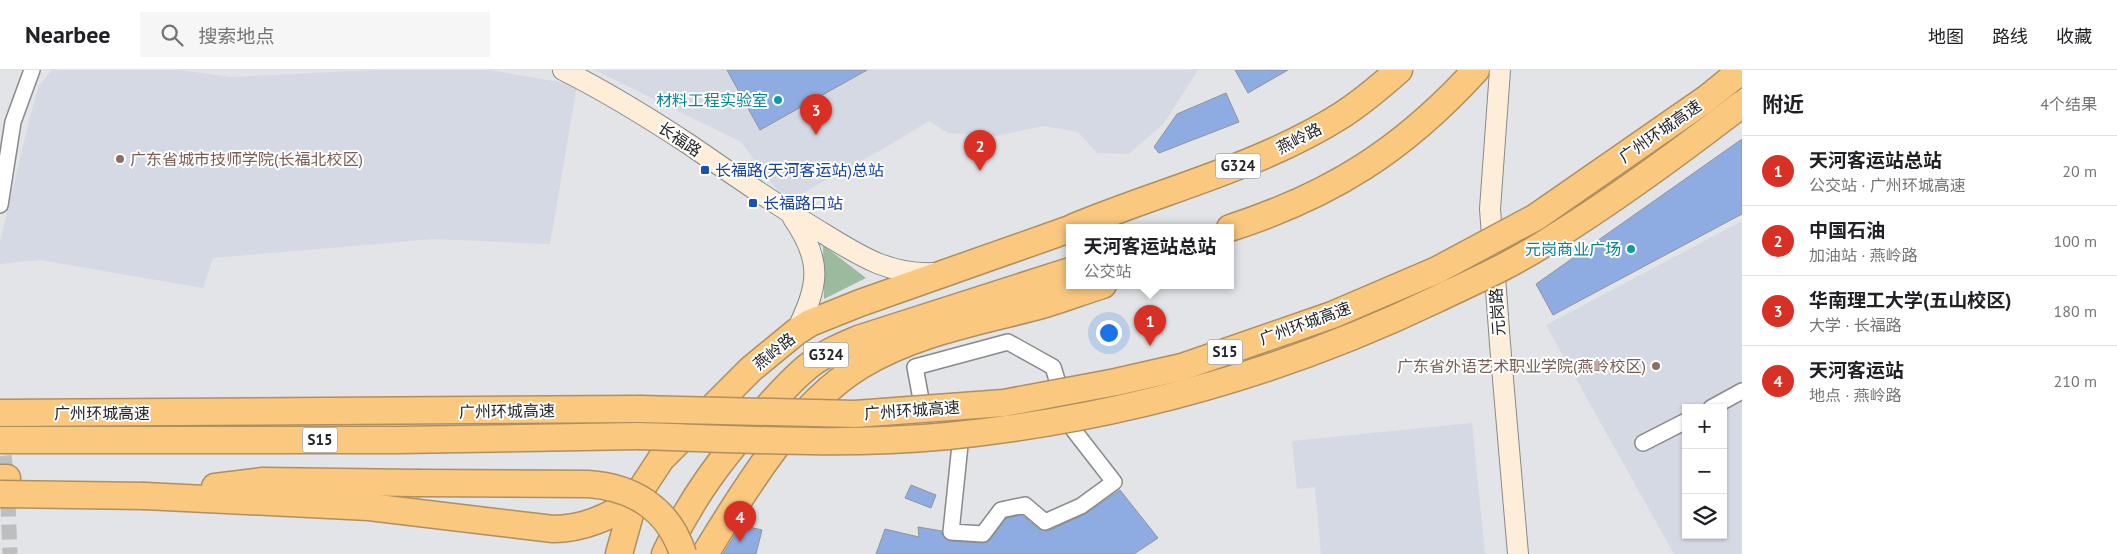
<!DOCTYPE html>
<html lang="zh">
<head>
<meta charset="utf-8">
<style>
	:root { --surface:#fff; --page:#f6f6f6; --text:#202124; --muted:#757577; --line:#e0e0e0; --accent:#d93025 }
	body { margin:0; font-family:"PT Sans","Noto Sans SC",sans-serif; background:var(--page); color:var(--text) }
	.controls { position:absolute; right:15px; bottom:15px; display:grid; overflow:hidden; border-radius:0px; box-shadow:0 1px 4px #0004 }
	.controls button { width:45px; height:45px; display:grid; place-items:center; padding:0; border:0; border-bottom:1px solid var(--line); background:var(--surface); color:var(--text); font:25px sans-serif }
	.you { position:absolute; left:1108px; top:262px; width:18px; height:18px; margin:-12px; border:4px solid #fff; border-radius:50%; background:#1a73e8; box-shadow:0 0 0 8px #1a73e833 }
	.badge { display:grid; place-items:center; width:32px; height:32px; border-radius:50%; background:var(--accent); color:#fff; font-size:16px; font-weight:700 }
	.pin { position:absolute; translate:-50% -41px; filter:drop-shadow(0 1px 2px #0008) }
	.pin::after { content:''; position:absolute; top:26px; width:18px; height:15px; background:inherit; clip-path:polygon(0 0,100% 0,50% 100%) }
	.popup { position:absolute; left:1066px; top:154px; width:168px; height:65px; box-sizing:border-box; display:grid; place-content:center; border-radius:0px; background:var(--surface); filter:drop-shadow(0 1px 4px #0005); font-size:16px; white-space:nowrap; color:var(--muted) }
	.popup b { font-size:19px; color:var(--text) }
	.popup::after { content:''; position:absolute; left:50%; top:100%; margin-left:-10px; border:10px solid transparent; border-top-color:var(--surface) }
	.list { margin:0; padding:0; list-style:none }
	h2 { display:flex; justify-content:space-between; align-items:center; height:65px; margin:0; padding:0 20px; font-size:21px }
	h2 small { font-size:16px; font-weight:400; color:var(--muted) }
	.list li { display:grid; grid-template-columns:32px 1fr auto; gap:15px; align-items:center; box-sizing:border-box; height:70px; padding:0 20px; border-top:1px solid var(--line) }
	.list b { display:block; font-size:19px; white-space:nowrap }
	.list p { margin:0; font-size:16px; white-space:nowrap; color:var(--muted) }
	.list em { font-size:16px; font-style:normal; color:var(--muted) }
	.icon { flex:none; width:28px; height:28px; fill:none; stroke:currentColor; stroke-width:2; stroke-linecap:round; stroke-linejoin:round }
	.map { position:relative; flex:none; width:1742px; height:484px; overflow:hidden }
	header { display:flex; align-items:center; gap:30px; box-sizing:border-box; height:70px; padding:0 25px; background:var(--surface); border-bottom:1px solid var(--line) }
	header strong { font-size:24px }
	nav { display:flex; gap:28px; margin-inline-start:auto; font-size:18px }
	.search { width:350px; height:45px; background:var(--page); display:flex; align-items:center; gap:12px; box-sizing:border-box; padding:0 18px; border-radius:0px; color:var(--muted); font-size:19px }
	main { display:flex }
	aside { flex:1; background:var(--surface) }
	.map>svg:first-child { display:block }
	.built { fill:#d4d9e3; fill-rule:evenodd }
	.green { fill:#9cba9d }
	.building { fill:#8eace1; stroke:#929497 }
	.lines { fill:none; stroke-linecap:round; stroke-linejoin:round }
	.street-tunnel { stroke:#bcbec0; stroke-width:15; stroke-dasharray:15 8; stroke-linecap:butt }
	.street-casing { stroke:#87898c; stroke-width:18 }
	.secondary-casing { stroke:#87898c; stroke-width:22 }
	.highway-casing { stroke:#af8f60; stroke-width:29 }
	.street { stroke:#fff; stroke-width:15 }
	.secondary { stroke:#feeed9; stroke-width:20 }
	.highway { stroke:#fbc87f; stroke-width:26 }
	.highway-bridge-casing { stroke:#af8f60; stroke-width:29; stroke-linecap:butt }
	.highway-bridge { stroke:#fbc87f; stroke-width:26 }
	.culture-dot { fill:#0f9aa8; stroke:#fff; stroke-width:2 }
	.education-dot { fill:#8d6e63; stroke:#fff; stroke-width:2 }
	.transit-dot { fill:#1a4fb4; stroke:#fff; stroke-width:2 }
	.labels { text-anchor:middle; stroke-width:4; stroke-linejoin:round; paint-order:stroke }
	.shield { fill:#fff; stroke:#656666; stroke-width:1 }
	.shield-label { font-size:15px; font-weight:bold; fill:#232425 }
	.culture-label { font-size:16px; fill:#0d838f; stroke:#fff; text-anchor:end }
	.street-label { font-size:16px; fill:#232425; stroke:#fff }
	.education-label { font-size:16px; fill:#785e54; stroke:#fff; text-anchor:start }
	.transit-label { font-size:16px; fill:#164399; stroke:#fff; text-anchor:start }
</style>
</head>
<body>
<header>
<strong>Nearbee</strong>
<div class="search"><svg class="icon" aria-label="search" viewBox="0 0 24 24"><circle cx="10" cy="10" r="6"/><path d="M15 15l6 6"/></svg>搜索地点</div>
<nav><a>地图</a><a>路线</a><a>收藏</a></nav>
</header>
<main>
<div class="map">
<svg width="1742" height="484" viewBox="0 0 1742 484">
	<rect width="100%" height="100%" fill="#e2e4e7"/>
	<!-- built -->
	<g class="built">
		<path d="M52,0H180L230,7L374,0H489L577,15L550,174L433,169L213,188L203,218L40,190L0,194V172L31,43L39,16Z"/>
		<path d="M595,0H1198L1164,53L1129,84L1097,83L1078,62L1043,56L996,66L948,63L929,51L883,79L786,132L741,72Z"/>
		<path d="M1742,151V484H1674L1546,255ZM1686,338H1723V465H1686Z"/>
		<path d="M1472,353L1485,484H1321L1315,417L1297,419L1292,371Z"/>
	</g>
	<!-- green -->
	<path class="green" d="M823,175L866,208L824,229Z"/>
	<!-- building -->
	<g class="building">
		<path d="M727,0H867L760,60Z"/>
		<path d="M1235,0H1288L1248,23Z"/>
		<path d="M1226,23L1239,52L1159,83L1154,77L1177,44Z"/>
		<path d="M1742,69V144L1553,245L1536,214Z"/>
		<path d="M911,415L936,425L931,438L905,428Z"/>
		<path d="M1120,420L1158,468L1134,484H876L885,459L919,467L918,457L942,461L943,466L950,471L983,473L990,470L1006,448L1022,445L1039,459L1048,461L1085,444Z"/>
		<path d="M741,455L762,460L756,484H723Z"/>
	</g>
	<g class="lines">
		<!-- street-tunnel -->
		<path class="street-tunnel" d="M1,363L7,408L10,484"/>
		<!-- street casing -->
		<g class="street-casing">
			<g id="street">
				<path d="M0,135L13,52L32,0"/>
				<path d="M1008,272L1053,297L1072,358L1114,412L1081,436L1045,452L1025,435L1001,440L983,464L951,462L960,375L925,351L915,297Z"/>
				<path d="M1711,338L1742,321"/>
				<path d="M1643,373L1686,351"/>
			</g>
		</g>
		<!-- secondary casing -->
		<g class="secondary-casing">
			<g id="secondary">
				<path d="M563,0C607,22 649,48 690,75C735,106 779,137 826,165C862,187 890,205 934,203"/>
				<path d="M1500,0L1490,139L1500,274L1518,484"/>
				<path d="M793,148C824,193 818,216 796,262"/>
			</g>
		</g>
		<!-- highway casing -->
		<g class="highway-casing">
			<g id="highway">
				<path d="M1074,157C1163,120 1260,97 1342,45C1362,32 1381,16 1399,0"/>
				<path d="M1230,158C1332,125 1403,80 1476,0"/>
				<path d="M0,343L639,339"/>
				<path d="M0,370H400L639,366"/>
				<path d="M0,408H7"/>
				<path d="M215,417L263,411L417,413"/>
				<path d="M145,426L369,437L553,459C582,459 611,447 634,430"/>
				<path d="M619,484L634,430L661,389L751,299L796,262L810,253L860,233L1070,159"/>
				<path d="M665,484C691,428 723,385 765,340C779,324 794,307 811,294C825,283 842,276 858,269L1070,201"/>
				<path d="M705,484C745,419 794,337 860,296C912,264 976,252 1035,237C1058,231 1080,222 1103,215"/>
			</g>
		</g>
		<!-- street -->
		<use href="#street" class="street"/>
		<!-- secondary -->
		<use href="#secondary" class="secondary"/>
		<!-- highway -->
		<use href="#highway" class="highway"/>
		<!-- highway-bridge casing -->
		<g class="highway-bridge-casing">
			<g id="highway-bridge">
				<path d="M639,339L855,344L1004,333L1116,312L1182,297L1332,245L1437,200L1536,147L1706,29L1742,0"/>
				<path d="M639,366C742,369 845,376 948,366C1118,349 1283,303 1437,229C1477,210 1517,192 1553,168C1619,127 1681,81 1742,34"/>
				<path d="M417,413L588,414C633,417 669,439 683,484"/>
				<path d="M0,424L145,426"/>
			</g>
		</g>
		<!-- highway-bridge -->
		<use href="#highway-bridge" class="highway-bridge"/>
	</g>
	<!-- markers -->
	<g class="culture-dot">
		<circle cx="778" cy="30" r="5"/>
		<circle cx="1631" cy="179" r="5"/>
	</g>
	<g class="education-dot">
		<circle cx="120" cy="89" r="5"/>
		<circle cx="1656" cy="296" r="5"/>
	</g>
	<g class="transit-dot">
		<rect x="700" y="95" width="10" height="10" rx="2.5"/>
		<rect x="748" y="128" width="10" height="10" rx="2.5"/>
	</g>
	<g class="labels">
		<!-- shield labels -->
		<g class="shield">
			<rect x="1215.5" y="83.5" width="45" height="25" rx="4"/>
			<rect x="1207.5" y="269.5" width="35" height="25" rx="4"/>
			<rect x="803.5" y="272.5" width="45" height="25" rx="4"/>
			<rect x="302.5" y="357.5" width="35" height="25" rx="4"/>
		</g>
		<g class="shield-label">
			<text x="1238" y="101">G324</text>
			<text x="1225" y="287">S15</text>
			<text x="826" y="290">G324</text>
			<text x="320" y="375">S15</text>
		</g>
		<!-- culture labels -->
		<g class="culture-label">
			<text x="768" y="36">材料工程实验室</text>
			<text x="1621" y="185">元岗商业广场</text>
		</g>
		<!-- street labels -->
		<g class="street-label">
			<text transform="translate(1660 61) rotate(-35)" y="6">广州环城高速</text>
			<text transform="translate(1299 68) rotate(-27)" y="6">燕岭路</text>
			<text transform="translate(680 69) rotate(34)" y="6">长福路</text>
			<text transform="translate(1497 242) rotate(-94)" y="6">元岗路</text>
			<text transform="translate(1305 253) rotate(-20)" y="6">广州环城高速</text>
			<text transform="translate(774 281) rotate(-39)" y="6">燕岭路</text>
			<text transform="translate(912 340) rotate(-4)" y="6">广州环城高速</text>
			<text transform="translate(507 341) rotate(-1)" y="6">广州环城高速</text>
			<text x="102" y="349">广州环城高速</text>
		</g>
		<!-- education labels -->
		<g class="education-label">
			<text x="130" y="95">广东省城市技师学院(长福北校区)</text>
			<text x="1646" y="302" text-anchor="end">广东省外语艺术职业学院(燕岭校区)</text>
		</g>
		<!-- transit labels -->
		<g class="transit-label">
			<text x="715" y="106">长福路(天河客运站)总站</text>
			<text x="763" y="139">长福路口站</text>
		</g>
	</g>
</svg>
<div class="controls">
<button>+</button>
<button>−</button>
<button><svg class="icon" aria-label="layers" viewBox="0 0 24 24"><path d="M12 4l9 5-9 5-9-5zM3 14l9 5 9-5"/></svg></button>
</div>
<div class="you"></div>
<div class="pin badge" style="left:1150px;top:276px">1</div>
<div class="popup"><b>天河客运站总站</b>公交站</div>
<div class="pin badge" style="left:980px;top:101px">2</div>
<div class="pin badge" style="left:816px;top:65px">3</div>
<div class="pin badge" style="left:740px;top:472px">4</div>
</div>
<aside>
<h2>附近<small>4个结果</small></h2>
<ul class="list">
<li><span class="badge">1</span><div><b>天河客运站总站</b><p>公交站 · 广州环城高速</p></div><em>20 m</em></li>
<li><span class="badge">2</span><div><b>中国石油</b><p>加油站 · 燕岭路</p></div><em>100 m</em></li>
<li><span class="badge">3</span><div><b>华南理工大学(五山校区)</b><p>大学 · 长福路</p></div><em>180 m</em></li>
<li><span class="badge">4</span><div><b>天河客运站</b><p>地点 · 燕岭路</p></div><em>210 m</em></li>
</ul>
</aside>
</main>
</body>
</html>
